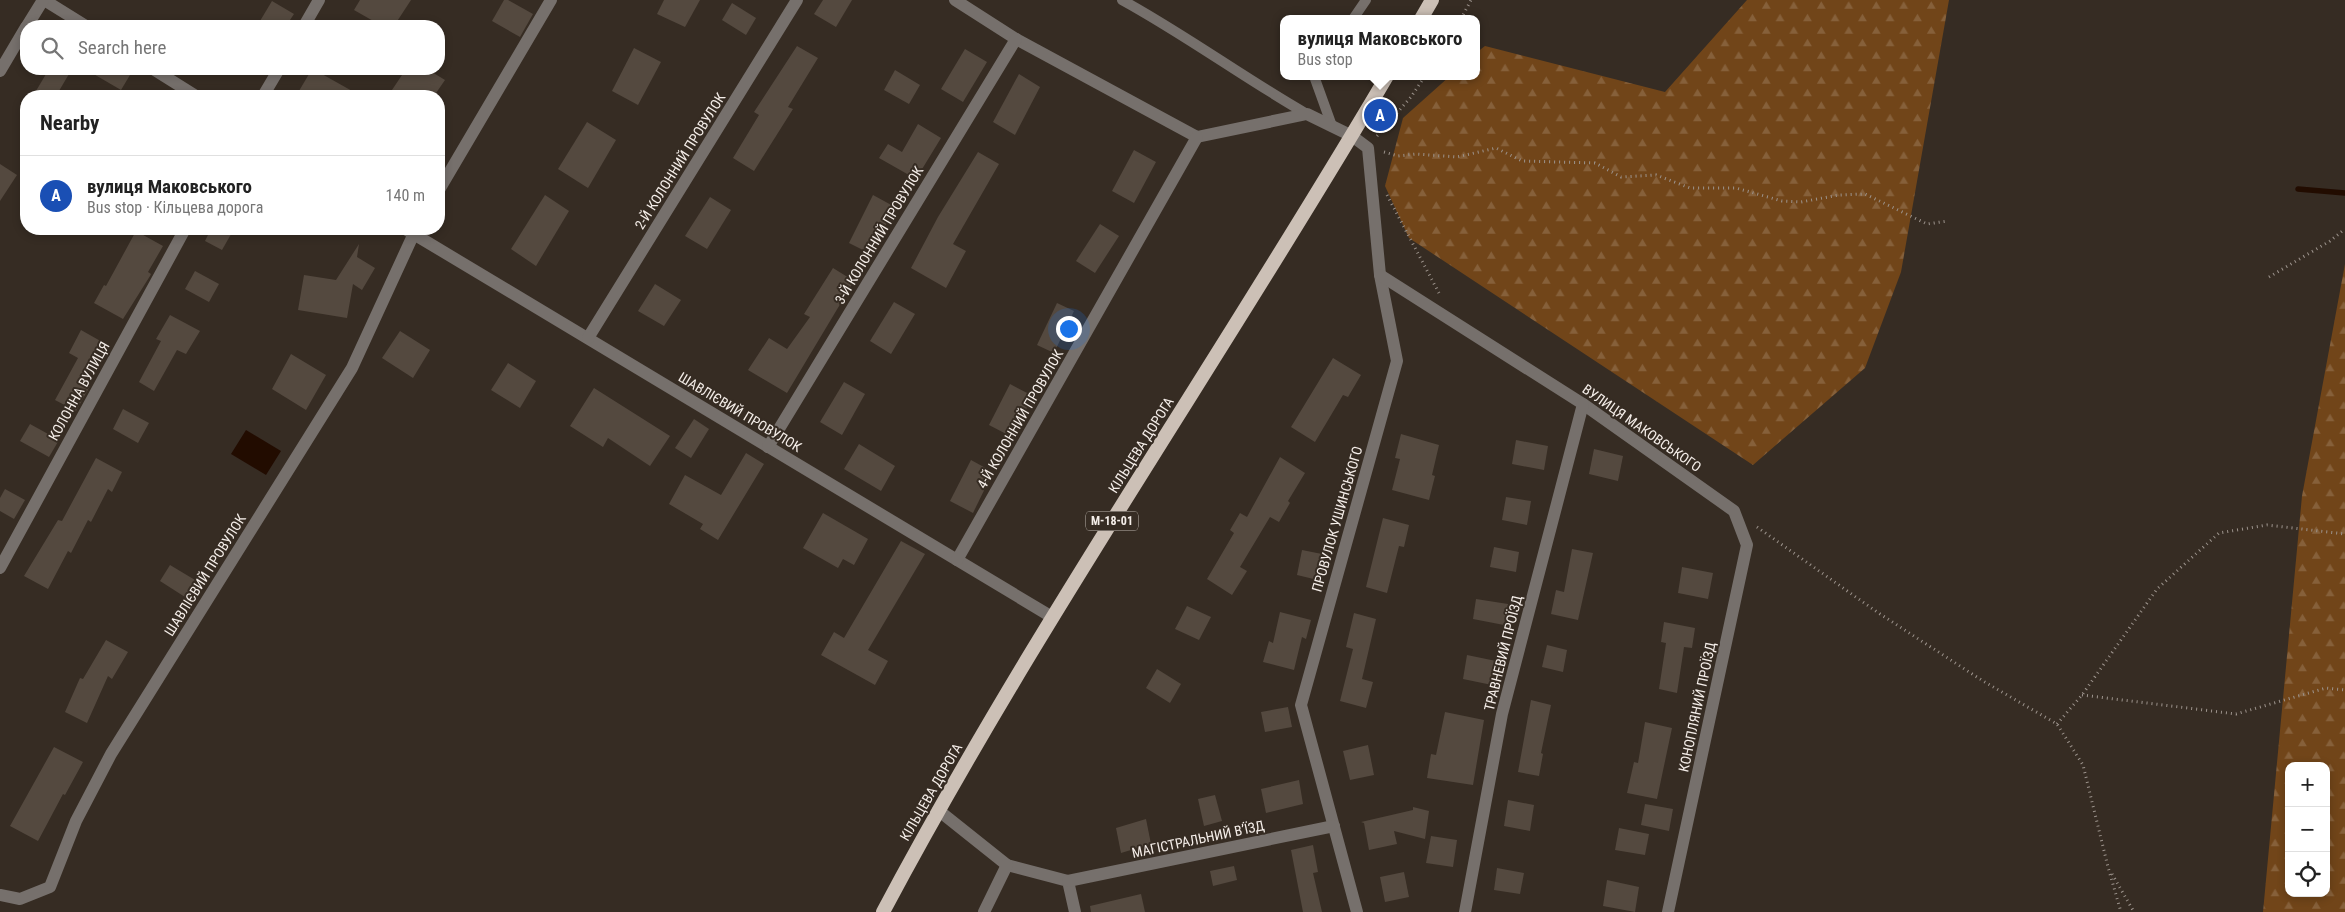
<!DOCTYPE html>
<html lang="en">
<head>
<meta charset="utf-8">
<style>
	:root { --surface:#fff; --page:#f2f2f2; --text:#222; --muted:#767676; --line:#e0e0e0; --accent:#5a6385 }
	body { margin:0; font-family:"Roboto Condensed",sans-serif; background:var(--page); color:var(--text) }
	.controls { position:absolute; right:15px; bottom:15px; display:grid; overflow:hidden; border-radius:10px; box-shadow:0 2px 8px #0003 }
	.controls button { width:45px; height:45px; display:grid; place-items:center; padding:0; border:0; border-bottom:1px solid var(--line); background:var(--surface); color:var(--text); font:25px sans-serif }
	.you { position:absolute; left:1068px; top:328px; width:18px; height:18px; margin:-12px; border:4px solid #fff; border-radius:50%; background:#1a73e8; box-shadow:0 0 0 8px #1a73e833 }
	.badge { display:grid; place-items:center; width:32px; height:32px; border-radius:50%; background:var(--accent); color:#fff; font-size:16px; font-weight:700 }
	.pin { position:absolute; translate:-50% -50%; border:2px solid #fff; box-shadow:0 1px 5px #0006 }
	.popup { position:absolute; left:1280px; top:15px; width:200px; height:65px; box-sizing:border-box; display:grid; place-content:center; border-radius:10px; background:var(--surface); filter:drop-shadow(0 1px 4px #0005); font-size:16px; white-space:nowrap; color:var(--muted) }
	.popup b { font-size:19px; color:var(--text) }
	.popup::after { content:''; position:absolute; left:50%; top:100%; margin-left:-10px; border:10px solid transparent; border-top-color:var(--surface) }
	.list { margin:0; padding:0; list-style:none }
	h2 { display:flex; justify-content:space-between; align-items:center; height:65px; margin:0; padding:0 20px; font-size:21px }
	h2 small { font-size:16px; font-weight:400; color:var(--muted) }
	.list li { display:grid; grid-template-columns:32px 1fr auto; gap:15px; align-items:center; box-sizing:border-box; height:80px; padding:0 20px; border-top:1px solid var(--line) }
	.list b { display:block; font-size:19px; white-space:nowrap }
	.list p { margin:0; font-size:16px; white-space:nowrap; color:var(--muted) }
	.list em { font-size:16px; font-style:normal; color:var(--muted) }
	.icon { flex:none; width:28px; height:28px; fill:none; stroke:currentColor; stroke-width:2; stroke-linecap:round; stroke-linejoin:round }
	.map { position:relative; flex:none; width:2345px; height:912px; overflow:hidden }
	.search { position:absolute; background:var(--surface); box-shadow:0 2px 8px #0003; left:20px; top:20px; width:425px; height:55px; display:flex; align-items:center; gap:12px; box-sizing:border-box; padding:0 18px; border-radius:20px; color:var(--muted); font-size:19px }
	.panel { position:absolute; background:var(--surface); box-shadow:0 2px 8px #0003; left:20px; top:90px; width:425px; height:145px; border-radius:20px }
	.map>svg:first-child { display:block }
	.forest { fill:url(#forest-firs); fill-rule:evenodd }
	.water { fill:#220c00 }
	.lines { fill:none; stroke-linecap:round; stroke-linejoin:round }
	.stream { stroke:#220c00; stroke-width:5.5 }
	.building { fill:#54493f }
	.path { stroke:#9d948d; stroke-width:3; stroke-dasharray:1 4; stroke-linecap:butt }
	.service { stroke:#76706c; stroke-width:10 }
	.minor { stroke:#76706c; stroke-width:12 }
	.trunk { stroke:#ccc0b6; stroke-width:14 }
	.labels { text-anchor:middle; stroke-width:4; stroke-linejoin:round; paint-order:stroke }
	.shield { fill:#362c23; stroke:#bcb4ae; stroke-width:1 }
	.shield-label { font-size:12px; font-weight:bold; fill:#f5eee9 }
	.street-label { font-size:14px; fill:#f5eee9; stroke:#362c23 }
</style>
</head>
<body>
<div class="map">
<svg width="2345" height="912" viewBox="0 0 2345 912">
	<defs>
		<pattern id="forest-firs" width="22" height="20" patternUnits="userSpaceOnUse" patternTransform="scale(1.25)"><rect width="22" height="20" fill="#714519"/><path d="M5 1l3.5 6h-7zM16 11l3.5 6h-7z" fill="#86603a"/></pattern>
	</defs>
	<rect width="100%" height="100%" fill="#362c23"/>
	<!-- forest -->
	<g class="forest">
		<path d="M1747,0H1949L1901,272L1865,368L1753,465L1409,238L1385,186L1403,118L1450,76H1476V53L1485,46L1665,92Z"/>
		<path d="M2345,264V912H2263L2302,496ZM2289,766H2326V893H2289Z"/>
	</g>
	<!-- water -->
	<path class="water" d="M246,430L281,451L266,475L231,454Z"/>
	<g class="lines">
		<!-- stream -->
		<path class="stream" d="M2298,189L2345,193"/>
	</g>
	<!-- building -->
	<g class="building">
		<path d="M360,0H411L394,26H382L354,10Z"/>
		<path d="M504,0H508L533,14L520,37L492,21Z"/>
		<path d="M664,0H700L685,27L657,14Z"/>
		<path d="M823,0H852L836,27L814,14Z"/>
		<path d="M272,1L294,14L286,26H257Z"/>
		<path d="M732,3L756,18L746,35L722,20Z"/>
		<path d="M797,46L818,58L788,107L793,109L754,171L733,158L759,115L754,112Z"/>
		<path d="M634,48L661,62L638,105L612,91Z"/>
		<path d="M965,49L987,62L963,102L941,89Z"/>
		<path d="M49,69H60L69,74L56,96H33Z"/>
		<path d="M85,69H120L130,75L121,90Z"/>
		<path d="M312,69H313L361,96H296Z"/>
		<path d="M406,69H427L445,80L434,96H402L392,90Z"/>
		<path d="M895,70L920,85L909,104L884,90Z"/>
		<path d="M1019,74L1040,87L1015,135L993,122Z"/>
		<path d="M587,122L616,140L588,188L558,169Z"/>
		<path d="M918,124L941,138L916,179L879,158L888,144L902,152Z"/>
		<path d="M1134,150L1156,162L1134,203L1112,191Z"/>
		<path d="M978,152L999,164L953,244L966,251L946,288L911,268L938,217Z"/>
		<path d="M0,164L17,175L0,201Z"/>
		<path d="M545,195L569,211L536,266L511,249Z"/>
		<path d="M873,195L895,207L871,254L849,243Z"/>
		<path d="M710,197L731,210L707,249L685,236Z"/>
		<path d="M1100,224L1119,236L1095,273L1076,261Z"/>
		<path d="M211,229H234L222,250L205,241Z"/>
		<path d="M136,231L163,246L148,272L151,274L150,276L123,319L94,303L104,285L106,286Z"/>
		<path d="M359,244L357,257L375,268L362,290L353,284L347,318L298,310L304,275L336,280Z"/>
		<path d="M833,268L854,281L787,393L748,370L769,338L787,349L810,317L804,314Z"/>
		<path d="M195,271L219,284L209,302L185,289Z"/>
		<path d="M655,284L681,300L664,326L638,311Z"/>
		<path d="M894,302L915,314L891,354L870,341Z"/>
		<path d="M1057,303L1074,311L1054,353L1037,345Z"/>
		<path d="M170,315L200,331L186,354L177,350L154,391L139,382L161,341L156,339Z"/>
		<path d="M81,330L104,343L83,382L90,386L76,411L55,400L78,358L69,353Z"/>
		<path d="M400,331L430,350L413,378L382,358Z"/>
		<path d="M291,354L326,375L306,410L272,389Z"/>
		<path d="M1333,358L1361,375L1348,397L1343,395L1315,442L1291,427Z"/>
		<path d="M508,363L536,381L520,408L491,390Z"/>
		<path d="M844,382L865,394L842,435L820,422Z"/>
		<path d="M1010,384L1033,396L1012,437L989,425Z"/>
		<path d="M594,388L670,436L650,466L608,438L603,447L570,426Z"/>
		<path d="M123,409L149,423L138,443L113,429Z"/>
		<path d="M694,419L709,429L691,458L675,448Z"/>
		<path d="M30,424L59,440L49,457L20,441Z"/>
		<path d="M1401,434L1439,445L1432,475L1435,476L1429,500L1392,490L1400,459L1395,458Z"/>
		<path d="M1516,440L1548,446L1544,470L1512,464Z"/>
		<path d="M859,444L895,466L881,491L844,469Z"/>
		<path d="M1594,449L1623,456L1618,481L1589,474Z"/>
		<path d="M746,453L764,464L718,540L700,529L703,524L669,504L685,475L721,495Z"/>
		<path d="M1280,457L1305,473L1288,501L1290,503L1279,522L1270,517L1240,567L1247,571L1232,595L1207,579L1234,533L1230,530L1240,513L1247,517Z"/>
		<path d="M96,458L122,472L112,492L108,489L91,522L88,520L71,553L68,551L48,589L24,576L58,520L62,521Z"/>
		<path d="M971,460L993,472L973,513L950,501Z"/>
		<path d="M5,489L25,500L14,519L0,511V498Z"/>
		<path d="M1506,497L1531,501L1527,525L1502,520Z"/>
		<path d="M823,513L868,539L854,565L843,559L838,568L803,548Z"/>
		<path d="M1383,518L1409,525L1404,547L1399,546L1387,593L1366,587Z"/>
		<path d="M901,541L925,554L868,650L888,661L875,685L821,655L834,632L844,638Z"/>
		<path d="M1494,547L1519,552L1516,572L1490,567Z"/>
		<path d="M1572,549L1593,553L1578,620L1551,614L1556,590L1564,592Z"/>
		<path d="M1302,550L1327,555L1322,581L1297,575Z"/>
		<path d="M170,565L195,580L185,597L160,581Z"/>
		<path d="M1682,567L1713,573L1708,599L1678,593Z"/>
		<path d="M1476,599L1508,604L1504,625L1473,619Z"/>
		<path d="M1187,606L1211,617L1199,640L1175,629Z"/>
		<path d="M1280,612L1311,620L1306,639L1302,637L1294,670L1263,662L1269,641L1273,643Z"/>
		<path d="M1354,613L1376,619L1362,679L1373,682L1366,708L1340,701L1353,649L1346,647Z"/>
		<path d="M1664,622L1695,628L1692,648L1684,647L1677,693L1659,689L1666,643L1661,642Z"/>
		<path d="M106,640L128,652L112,679L108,676L87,723L65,712L80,678L83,679Z"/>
		<path d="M1547,645L1567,650L1563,672L1542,667Z"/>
		<path d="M1467,655L1496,661L1492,685L1463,679Z"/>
		<path d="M1157,669L1181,684L1170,703L1146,688Z"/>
		<path d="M1531,700L1551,705L1541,753L1543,754L1539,776L1518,772Z"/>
		<path d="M1288,707L1292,727L1265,732L1261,712Z"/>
		<path d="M1445,712L1484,720L1473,785L1427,778L1431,754L1436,755Z"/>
		<path d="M1645,722L1672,728L1657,799L1627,793L1634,762L1638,763Z"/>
		<path d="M1368,745L1374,775L1350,780L1343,751Z"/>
		<path d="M54,747L83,762L65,795L63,794L38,841L10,826Z"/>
		<path d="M1299,780L1303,804L1266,813L1261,789Z"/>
		<path d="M1215,795L1222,821L1204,826L1198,799Z"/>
		<path d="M1508,800L1534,805L1530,831L1504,826Z"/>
		<path d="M1645,804L1673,809L1669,831L1641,825Z"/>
		<path d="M1413,807L1429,811L1425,839L1394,831L1397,844L1369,850L1364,823L1361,822L1413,810Z"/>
		<path d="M1146,819L1151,844L1121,853L1116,828Z"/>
		<path d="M1619,828L1649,834L1645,855L1615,850Z"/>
		<path d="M1431,836L1457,840L1453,867L1426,863Z"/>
		<path d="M1313,845L1318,872L1313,873L1322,912H1303L1291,850Z"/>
		<path d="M1234,866L1237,880L1213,886L1210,871Z"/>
		<path d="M1497,868L1524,873L1520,894L1494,890Z"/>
		<path d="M1404,872L1409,897L1385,902L1380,877Z"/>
		<path d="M1607,880L1639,887L1635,912L1603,906Z"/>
		<path d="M1141,894L1145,912H1091L1090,906Z"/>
	</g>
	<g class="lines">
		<!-- path -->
		<g class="path">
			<path d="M1461,19L1471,0"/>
			<path d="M1377,136L1411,97L1425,76"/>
			<path d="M1384,152L1398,156L1416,154L1457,157L1496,148L1522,161L1595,163L1621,177L1656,175L1690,188H1736L1782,201L1801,202L1839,195L1865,194L1927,224L1948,221"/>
			<path d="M1387,195L1440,295"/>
			<path d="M2269,277L2330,241L2345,229"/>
			<path d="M1757,527L1877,612L1983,681L2057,724L2083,765L2108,867L2121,912"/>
			<path d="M2082,695L2236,714L2326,688L2345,690"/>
			<path d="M2057,724L2082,695L2157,589L2219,533L2267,525L2345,534"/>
			<path d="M2112,874L2134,912"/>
		</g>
		<!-- service -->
		<g class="service">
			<path d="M1122,0C1186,35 1244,78 1307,114"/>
			<path d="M1353,19L1366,0"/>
			<path d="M1314,76L1332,126"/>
		</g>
		<!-- minor -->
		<g class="minor">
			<path d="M44,0L86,26"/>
			<path d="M955,0L1016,39L1197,137L1307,114L1352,136L1368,148L1380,275L1397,361L1301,705L1357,912"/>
			<path d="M27,26L43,0"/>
			<path d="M304,26L319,0"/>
			<path d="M153,69L196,96"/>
			<path d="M0,71L26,27"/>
			<path d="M263,96L279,69"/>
			<path d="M439,190L551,0"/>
			<path d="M407,230L1052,617"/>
			<path d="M1380,275L1583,404L1734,511L1747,545L1668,912"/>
			<path d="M588,338L797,0"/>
			<path d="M768,447L1016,39"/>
			<path d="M957,560L1197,137"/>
			<path d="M0,568L185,229"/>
			<path d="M938,810L1007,865L1068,881L1075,912"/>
			<path d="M1068,881L1334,826"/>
			<path d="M0,895L20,899L50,887L76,821L111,754L352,368L416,229"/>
			<path d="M984,912L1007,865"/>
			<path d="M1465,912L1502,714L1583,404"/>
		</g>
		<!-- trunk -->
		<g class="trunk">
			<path d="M1421,19L1432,0"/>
			<path d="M883,912C1036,624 1222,357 1387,76"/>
		</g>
	</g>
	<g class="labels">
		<!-- shield labels -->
		<rect class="shield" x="1086" y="511.5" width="52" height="19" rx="4"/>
		<g class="shield-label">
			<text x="1112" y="525">М-18-01</text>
		</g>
		<!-- street labels -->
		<g class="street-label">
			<text transform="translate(680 161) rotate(-58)" y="5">2-Й КОЛОННИЙ ПРОВУЛОК</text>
			<text transform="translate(879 235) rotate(-59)" y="5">3-Й КОЛОННИЙ ПРОВУЛОК</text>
			<text transform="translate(79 391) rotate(-61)" y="5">КОЛОННА ВУЛИЦЯ</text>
			<text transform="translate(740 412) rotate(31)" y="5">ШАВЛІЄВИЙ ПРОВУЛОК</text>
			<text transform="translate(1020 419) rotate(-60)" y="5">4-Й КОЛОННИЙ ПРОВУЛОК</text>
			<text transform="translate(1642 428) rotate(35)" y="5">ВУЛИЦЯ МАКОВСЬКОГО</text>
			<text transform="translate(1141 445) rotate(-58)" y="5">КІЛЬЦЕВА ДОРОГА</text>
			<text transform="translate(1337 519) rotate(-74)" y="5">ПРОВУЛОК УШИНСЬКОГО</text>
			<text transform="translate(205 575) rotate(-58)" y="5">ШАВЛІЄВИЙ ПРОВУЛОК</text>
			<text transform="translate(1503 653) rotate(-76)" y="5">ТРАВНЕВИЙ ПРОЇЗД</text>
			<text transform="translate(1697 707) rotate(-78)" y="5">КОНОПЛЯНИЙ ПРОЇЗД</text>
			<text transform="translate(931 792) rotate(-60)" y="5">КІЛЬЦЕВА ДОРОГА</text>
			<text transform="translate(1198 839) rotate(-12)" y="5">МАГІСТРАЛЬНИЙ В’ЇЗД</text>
		</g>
	</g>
</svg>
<div class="controls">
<button>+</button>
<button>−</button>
<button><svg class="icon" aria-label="locate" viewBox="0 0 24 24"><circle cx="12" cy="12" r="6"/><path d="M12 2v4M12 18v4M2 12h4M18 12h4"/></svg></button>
</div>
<div class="you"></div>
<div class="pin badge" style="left:1380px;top:115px;background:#1a4fb4">A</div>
<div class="popup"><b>вулиця Маковського</b>Bus stop</div>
<div class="search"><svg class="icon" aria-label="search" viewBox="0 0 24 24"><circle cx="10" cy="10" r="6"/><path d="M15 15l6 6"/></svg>Search here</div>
<section class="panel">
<h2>Nearby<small></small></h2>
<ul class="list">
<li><span class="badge" style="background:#1a4fb4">A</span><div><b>вулиця Маковського</b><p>Bus stop · Кільцева дорога</p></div><em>140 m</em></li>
</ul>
</section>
</div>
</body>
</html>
